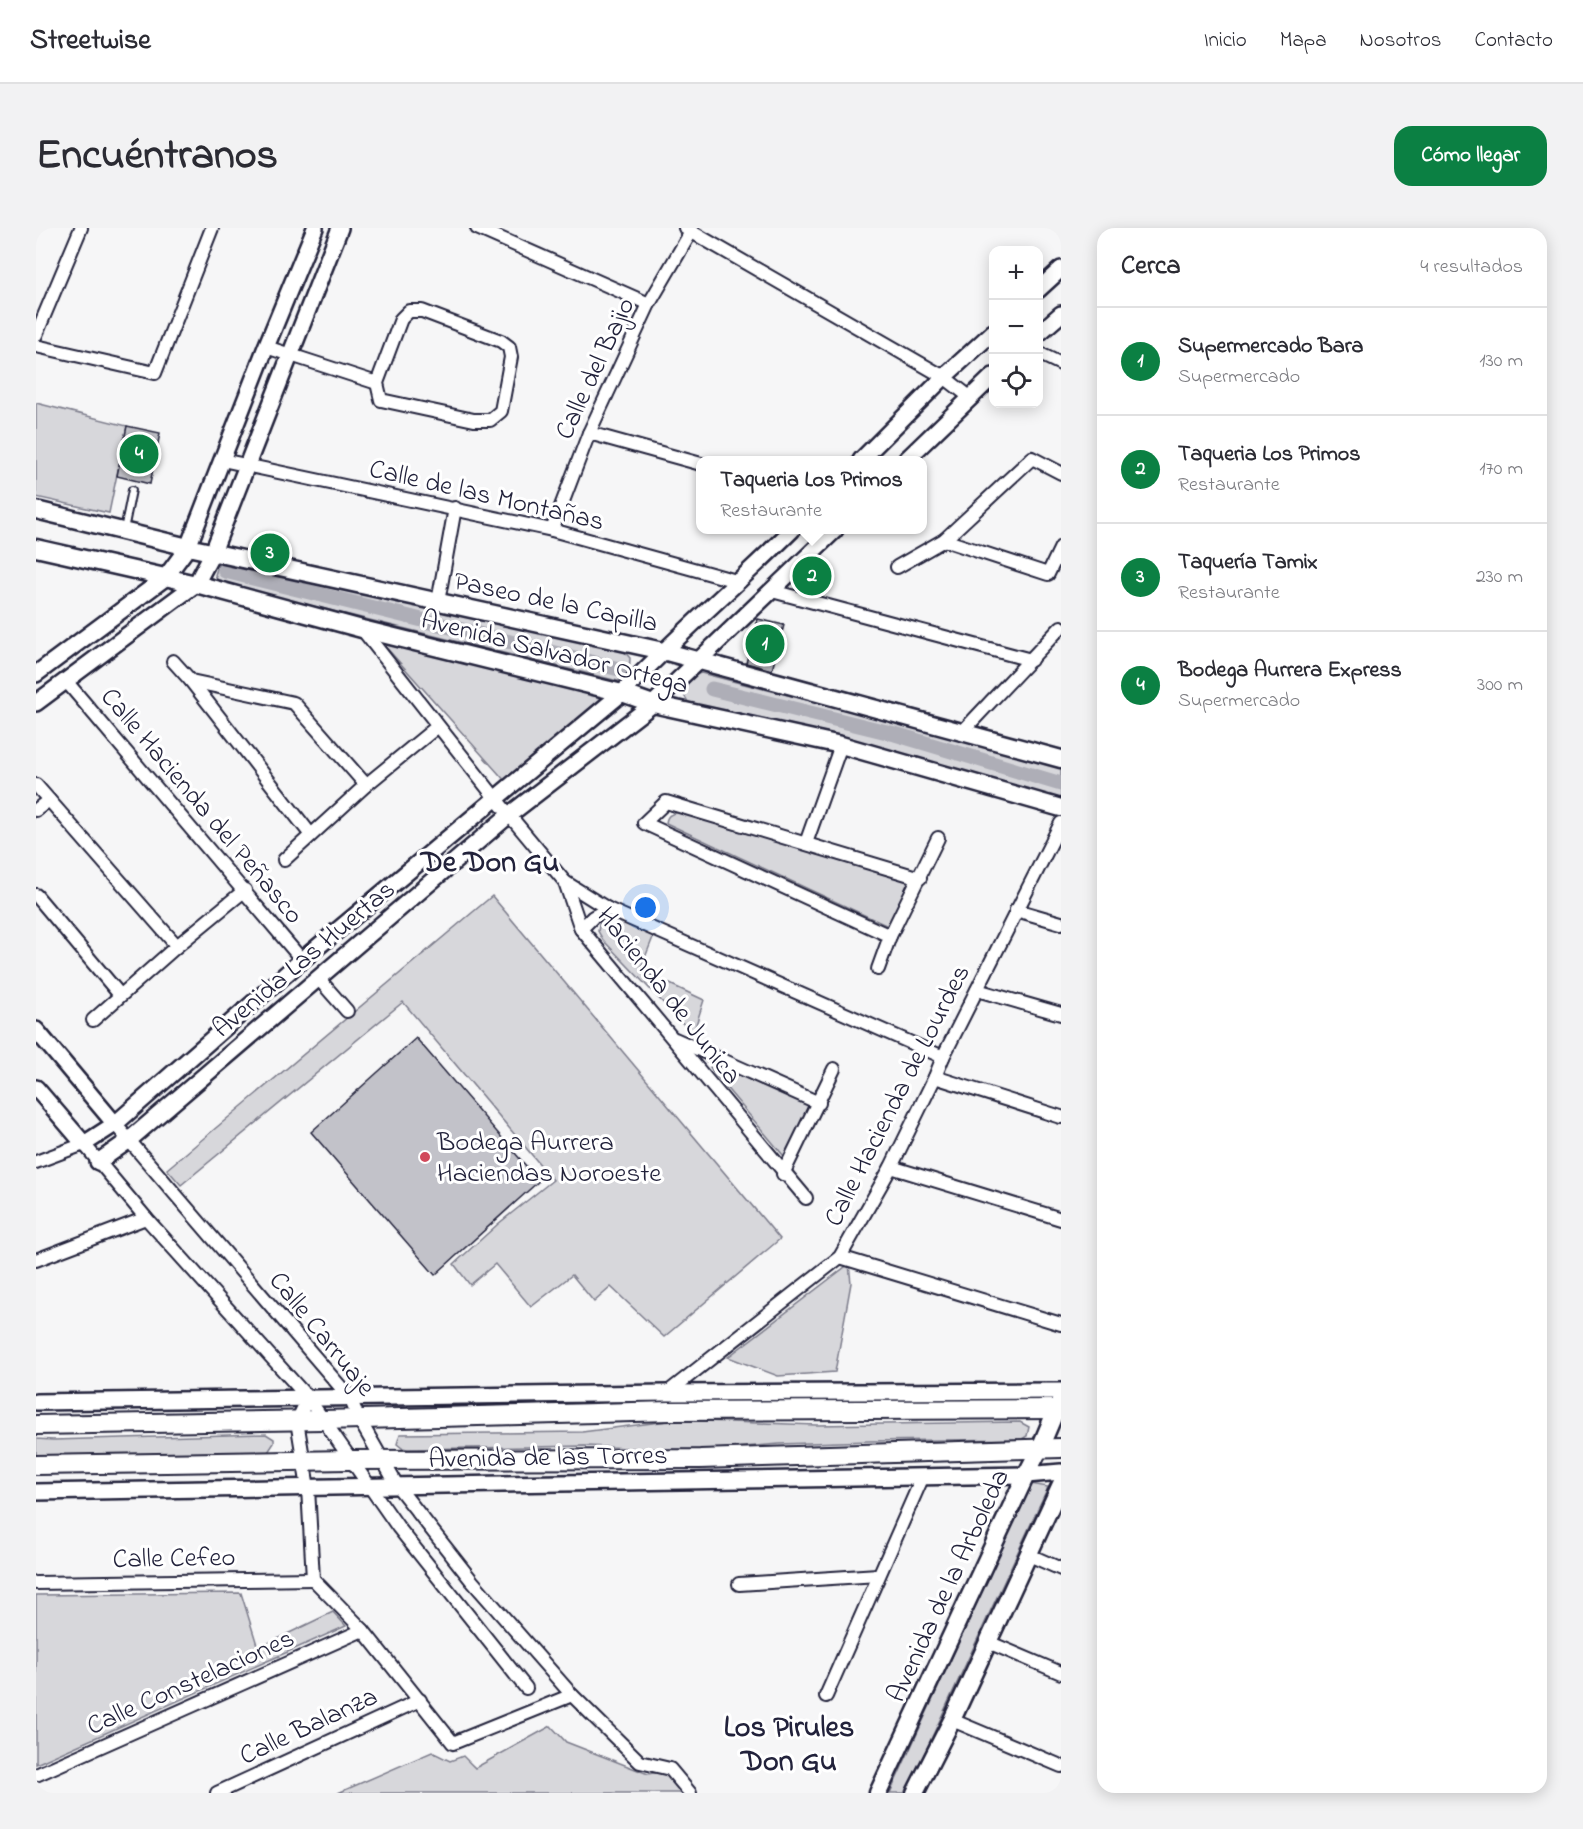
<!DOCTYPE html>
<html lang="es">
<head>
<meta charset="utf-8">
<style>
	:root { --surface:#fff; --page:#f2f2f3; --text:#2b2b33; --muted:#7c7c81; --line:#e1e1e2; --accent:#0b8043 }
	body { margin:0; font-family:"Indie Flower",sans-serif; background:var(--page); color:var(--text) }
	.controls { position:absolute; right:18px; top:18px; display:grid; overflow:hidden; border-radius:12px; box-shadow:0 3px 15px #0003 }
	.controls button { width:54px; height:54px; display:grid; place-items:center; padding:0; border:0; border-bottom:2px solid var(--line); background:var(--surface); color:var(--text); font:30px sans-serif }
	.you { position:absolute; left:610px; top:680px; width:21px; height:21px; margin:-15px; border:4px solid #fff; border-radius:50%; background:#1a73e8; box-shadow:0 0 0 9px #1a73e833 }
	.badge { display:grid; place-items:center; width:39px; height:39px; border-radius:50%; background:var(--accent); color:#fff; font-size:20px; font-weight:700 }
	.pin { position:absolute; translate:-50% -50%; border:3px solid #fff; box-shadow:0 2px 6px #0006 }
	.popup { position:absolute; left:660px; top:228px; width:231px; height:78px; box-sizing:border-box; display:grid; place-content:center; border-radius:12px; background:var(--surface); filter:drop-shadow(0 2px 4px #0005); font-size:20px; white-space:nowrap; color:var(--muted) }
	.popup b { font-size:22px; color:var(--text) }
	.popup::after { content:''; position:absolute; left:50%; top:100%; margin-left:-12px; border:12px solid transparent; border-top-color:var(--surface) }
	.list { margin:0; padding:0; list-style:none }
	h2 { display:flex; justify-content:space-between; align-items:center; height:78px; margin:0; padding:0 24px; font-size:26px }
	h2 small { font-size:20px; font-weight:400; color:var(--muted) }
	.list li { display:grid; grid-template-columns:39px 1fr auto; gap:18px; align-items:center; box-sizing:border-box; height:108px; padding:0 24px; border-top:2px solid var(--line) }
	.list b { display:block; font-size:22px; white-space:nowrap }
	.list p { margin:0; font-size:20px; white-space:nowrap; color:var(--muted) }
	.list em { font-size:20px; font-style:normal; color:var(--muted) }
	.icon { flex:none; width:33px; height:33px; fill:none; stroke:currentColor; stroke-width:2; stroke-linecap:round; stroke-linejoin:round }
	.map { position:relative; flex:none; width:1025px; height:1565px; overflow:hidden; border-radius:18px }
	header { display:flex; align-items:center; gap:36px; box-sizing:border-box; height:84px; padding:0 30px; background:var(--surface); border-bottom:2px solid var(--line) }
	header strong { font-size:28px }
	nav { display:flex; gap:33px; margin-inline-start:auto; font-size:21px }
	.intro { display:flex; align-items:center; justify-content:space-between; box-sizing:border-box; height:144px; padding:0 36px }
	h1 { margin:0; font-size:42px }
	.button { padding:15px 27px; border-radius:18px; background:var(--accent); color:#fff; font-size:21px; font-weight:700 }
	main { display:flex; gap:36px; padding:0 36px }
	aside { flex:1; background:var(--surface); border-radius:18px; box-shadow:0 3px 15px #0003 }
	.map>svg:first-child { display:block }
	.green { fill:#d7d7db; stroke:#7c7c8b; stroke-width:1.5 }
	.lines { fill:none; stroke-linecap:round; stroke-linejoin:round }
	.canal { stroke:#aeaeb7; stroke-width:15 }
	.building { fill:#c2c2c9; stroke:#22223b; stroke-width:1.5 }
	.service-casing { stroke:#22223b; stroke-width:10 }
	.minor-casing { stroke:#22223b; stroke-width:16 }
	.tertiary-casing { stroke:#22223b; stroke-width:20 }
	.secondary-casing { stroke:#22223b; stroke-width:21 }
	.primary-casing { stroke:#22223b; stroke-width:22 }
	.service { stroke:#fff; stroke-width:6 }
	.minor { stroke:#fff; stroke-width:12 }
	.tertiary { stroke:#fff; stroke-width:15 }
	.secondary { stroke:#fff; stroke-width:16 }
	.primary { stroke:#fff; stroke-width:18 }
	.poi-dot { fill:#d1495b; stroke:#fff; stroke-width:2 }
	.labels { text-anchor:middle; stroke-width:6; stroke-linejoin:round; paint-order:stroke }
	.street-label { font-size:27px; fill:#22223b; stroke:#fff }
	.poi-label { font-size:27px; fill:#22223b; stroke:#fff; text-anchor:start }
	.quarter-label { font-size:30px; font-weight:bold; fill:#22223b; stroke:#fff }
</style>
</head>
<body>
<header>
<strong>Streetwise</strong>
<nav><a>Inicio</a><a>Mapa</a><a>Nosotros</a><a>Contacto</a></nav>
</header>
<div class="intro"><h1>Encuéntranos</h1><a class="button">Cómo llegar</a></div>
<main>
<div class="map">
<svg width="1025" height="1565" viewBox="0 0 1025 1565">
	<rect width="100%" height="100%" fill="#f6f6f7"/>
	<filter id="ink" filterUnits="userSpaceOnUse"><feTurbulence type="fractalNoise" baseFrequency=".0167" numOctaves="2"/><feDisplacementMap in="SourceGraphic" scale="12" xChannelSelector="R" yChannelSelector="G"/><feConvolveMatrix kernelMatrix="1 2 1 2 8 2 1 2 1" color-interpolation-filters="sRGB"/></filter>
	<g filter="url(#ink)">
		<!-- green -->
		<g class="green">
			<path d="M0,175L91,198L73,285L0,269Z"/>
			<path d="M183,334L585,420L594,430L593,447L582,453L183,355L179,347Z"/>
			<path d="M340,408L573,468L471,555Z"/>
			<path d="M665,445L1025,537V583L652,474L645,462L649,450Z"/>
			<path d="M643,584L875,654L854,699L630,595C631,586 636,586 643,584Z"/>
			<path d="M456,668L744,1011L628,1109L575,1059L558,1074L536,1047L495,1079L459,1036L434,1057L418,1036L462,996L517,952L367,774L145,957L131,941Z"/>
			<path d="M575,687L618,707L604,742L668,772L657,806L567,712L562,703L564,692Z"/>
			<path d="M678,832L777,877L753,934L677,844L674,839Z"/>
			<path d="M813,1036L815,1055L799,1144L742,1148L692,1129Z"/>
			<path d="M640,1192L780,1197L984,1194L993,1199L991,1208L986,1211L834,1213L744,1216L657,1223L549,1218L372,1221L366,1220L361,1216L364,1206L546,1204Z"/>
			<path d="M230,1206L238,1211V1215L232,1224L0,1229V1211L17,1212Z"/>
			<path d="M995,1256L1012,1259L870,1565H854Z"/>
			<path d="M205,1365L222,1420L297,1384L310,1398L0,1536V1367Z"/>
			<path d="M515,1498L530,1514L612,1546L629,1543L647,1565H302L396,1524L414,1533L427,1528L439,1540Z"/>
		</g>
		<g class="lines">
			<!-- canal -->
			<g class="canal">
				<path d="M189,343L587,442"/>
				<path d="M676,461L859,506L1025,556"/>
			</g>
		</g>
		<!-- building -->
		<g class="building">
			<path d="M91,198L124,205L114,256L81,248Z"/>
			<path d="M722,391L748,397L736,442L710,435Z"/>
			<path d="M380,810L503,953L399,1047L275,904Z"/>
		</g>
		<g class="lines">
			<!-- service casing -->
			<g class="service-casing">
				<path id="service" d="M88,302L96,262"/>
			</g>
			<!-- minor casing -->
			<g class="minor-casing">
				<g id="minor">
					<path d="M441,0L613,76"/>
					<path d="M649,0L908,149L935,170"/>
					<path d="M373,83H386L465,113L473,119L475,129L465,183L454,192H438L345,172L341,155L365,91Z"/>
					<path d="M0,107L45,0"/>
					<path d="M0,118L119,145L176,0"/>
					<path d="M230,119L341,155"/>
					<path d="M1002,125L1025,136"/>
					<path d="M553,205L665,236"/>
					<path d="M186,232L516,302L704,354"/>
					<path d="M516,302L553,205L613,76L655,4"/>
					<path d="M908,312L1012,346L1025,319"/>
					<path d="M861,339L908,312L996,230L1025,245"/>
					<path d="M736,363L995,432"/>
					<path d="M402,374L419,280"/>
					<path d="M326,401L460,571L529,654L545,701L770,970"/>
					<path d="M137,433L155,453L275,607"/>
					<path d="M30,453L266,732"/>
					<path d="M155,453L258,475L330,557"/>
					<path d="M927,503L1025,399"/>
					<path d="M0,557L141,718"/>
					<path d="M0,582L13,572"/>
					<path d="M770,615L805,517"/>
					<path d="M248,632L330,557L402,498"/>
					<path d="M529,654L572,681L907,829"/>
					<path d="M0,667L84,767"/>
					<path d="M980,682L1025,695"/>
					<path d="M545,701L557,689L572,681"/>
					<path d="M854,708L608,595L630,574L884,650"/>
					<path d="M842,741L854,708L902,610"/>
					<path d="M282,750L311,783"/>
					<path d="M941,762L1025,786"/>
					<path d="M57,792L141,718L209,662"/>
					<path d="M639,811L783,875"/>
					<path d="M899,849L1025,889"/>
					<path d="M79,896L314,1170L323,1191L362,1259L436,1353L536,1467L604,1534L634,1541L654,1565"/>
					<path d="M0,934L48,916L110,990L272,1170L362,1299L490,1460"/>
					<path d="M855,939L1025,991"/>
					<path d="M747,946L798,841"/>
					<path d="M804,1029L1025,1096"/>
					<path d="M0,1032L110,990"/>
					<path d="M631,1165L804,1029L855,939L899,849L907,829L1025,595"/>
					<path d="M272,1170L261,1193L272,1260L277,1351L327,1402L417,1515L536,1467"/>
					<path d="M993,1327L1025,1341"/>
					<path d="M0,1355L277,1351"/>
					<path d="M703,1356L842,1347"/>
					<path d="M952,1414L1025,1445"/>
					<path d="M790,1468L887,1248"/>
					<path d="M916,1492L1025,1538"/>
					<path d="M0,1547L327,1402"/>
					<path d="M181,1565L384,1472"/>
				</g>
			</g>
			<!-- tertiary casing -->
			<g class="tertiary-casing">
				<g id="tertiary">
					<path d="M1002,62L1025,41"/>
					<path d="M1002,106L1025,86"/>
					<path d="M825,232L908,149L957,104"/>
					<path d="M870,232L957,148"/>
					<path d="M0,446L129,350L152,319L230,119L279,0"/>
					<path d="M0,475L160,356L177,324L304,0"/>
					<path d="M0,802L79,896"/>
					<path d="M0,860L48,916L79,896L266,732L586,465C641,408 700,357 756,302"/>
					<path d="M62,934L92,913L473,587L617,476L799,302"/>
					<path d="M0,1174L631,1165L1025,1163"/>
					<path d="M0,1264L990,1247L1025,1244"/>
				</g>
			</g>
			<!-- secondary casing -->
			<g class="secondary-casing">
				<g id="secondary">
					<path d="M0,282L152,319L627,423L1025,531"/>
					<path d="M0,320L160,356L326,401L586,465L617,476L805,517L1025,580"/>
					<path d="M842,1565L990,1247L1004,1220L1025,1170"/>
					<path d="M879,1565L916,1492L1025,1256"/>
				</g>
			</g>
			<!-- primary casing -->
			<g class="primary-casing">
				<g id="primary">
					<path d="M0,1197L287,1192L635,1183L1025,1181"/>
					<path d="M0,1237L313,1232L664,1231L1025,1220"/>
				</g>
			</g>
			<!-- service -->
			<use href="#service" class="service"/>
			<!-- minor -->
			<use href="#minor" class="minor"/>
			<!-- tertiary -->
			<use href="#tertiary" class="tertiary"/>
			<!-- secondary -->
			<use href="#secondary" class="secondary"/>
			<!-- primary -->
			<use href="#primary" class="primary"/>
		</g>
	</g>
	<!-- markers -->
	<circle class="poi-dot" cx="389" cy="929" r="6"/>
	<g class="labels">
		<!-- street labels -->
		<g class="street-label">
			<text transform="translate(558 140) rotate(-65)" y="9">Calle del Bajio</text>
			<text transform="translate(451 266) rotate(13)" y="9">Calle de las Montañas</text>
			<text transform="translate(520 373) rotate(12)" y="9">Paseo de la Capilla</text>
			<text transform="translate(519 423) rotate(14)" y="9">Avenida Salvador Ortega</text>
			<text transform="translate(167 577) rotate(50)" y="9">Calle Hacienda del Peñasco</text>
			<text transform="translate(267 730) rotate(-40)" y="9">Avenida Las Huertas</text>
			<text transform="translate(634 767) rotate(52)" y="9">Hacienda de Junica</text>
			<text transform="translate(860 867) rotate(-63)" y="9">Calle Hacienda de Lourdes</text>
			<text transform="translate(287 1105) rotate(51)" y="9">Calle Carruaje</text>
			<text transform="translate(512 1228) rotate(-1)" y="9">Avenida de las Torres</text>
			<text transform="translate(138 1329) rotate(-1)" y="9">Calle Cefeo</text>
			<text transform="translate(911 1357) rotate(-65)" y="9">Avenida de la Arboleda</text>
			<text transform="translate(154 1453) rotate(-24)" y="9">Calle Constelaciones</text>
			<text transform="translate(272 1497) rotate(-25)" y="9">Calle Balanza</text>
		</g>
		<!-- poi labels -->
		<g class="poi-label">
			<text x="401" y="922">Bodega Aurrera<tspan x="401" dy="31">Haciendas Noroeste</tspan></text>
		</g>
		<!-- quarter labels -->
		<g class="quarter-label">
			<text x="454" y="643">De Don Gu</text>
			<text x="753" y="1508">Los Pirules<tspan x="753" dy="34">Don Gu</tspan></text>
		</g>
	</g>
</svg>
<div class="controls">
<button>+</button>
<button>−</button>
<button><svg class="icon" aria-label="locate" viewBox="0 0 24 24"><circle cx="12" cy="12" r="6"/><path d="M12 2v4M12 18v4M2 12h4M18 12h4"/></svg></button>
</div>
<div class="you"></div>
<div class="pin badge" style="left:729px;top:416px">1</div>
<div class="pin badge" style="left:776px;top:348px">2</div>
<div class="popup"><b>Taqueria Los Primos</b>Restaurante</div>
<div class="pin badge" style="left:234px;top:325px">3</div>
<div class="pin badge" style="left:103px;top:226px">4</div>
</div>
<aside>
<h2>Cerca<small>4 resultados</small></h2>
<ul class="list">
<li><span class="badge">1</span><div><b>Supermercado Bara</b><p>Supermercado</p></div><em>130 m</em></li>
<li><span class="badge">2</span><div><b>Taqueria Los Primos</b><p>Restaurante</p></div><em>170 m</em></li>
<li><span class="badge">3</span><div><b>Taquería Tamix</b><p>Restaurante</p></div><em>230 m</em></li>
<li><span class="badge">4</span><div><b>Bodega Aurrera Express</b><p>Supermercado</p></div><em>300 m</em></li>
</ul>
</aside>
</main>
</body>
</html>
